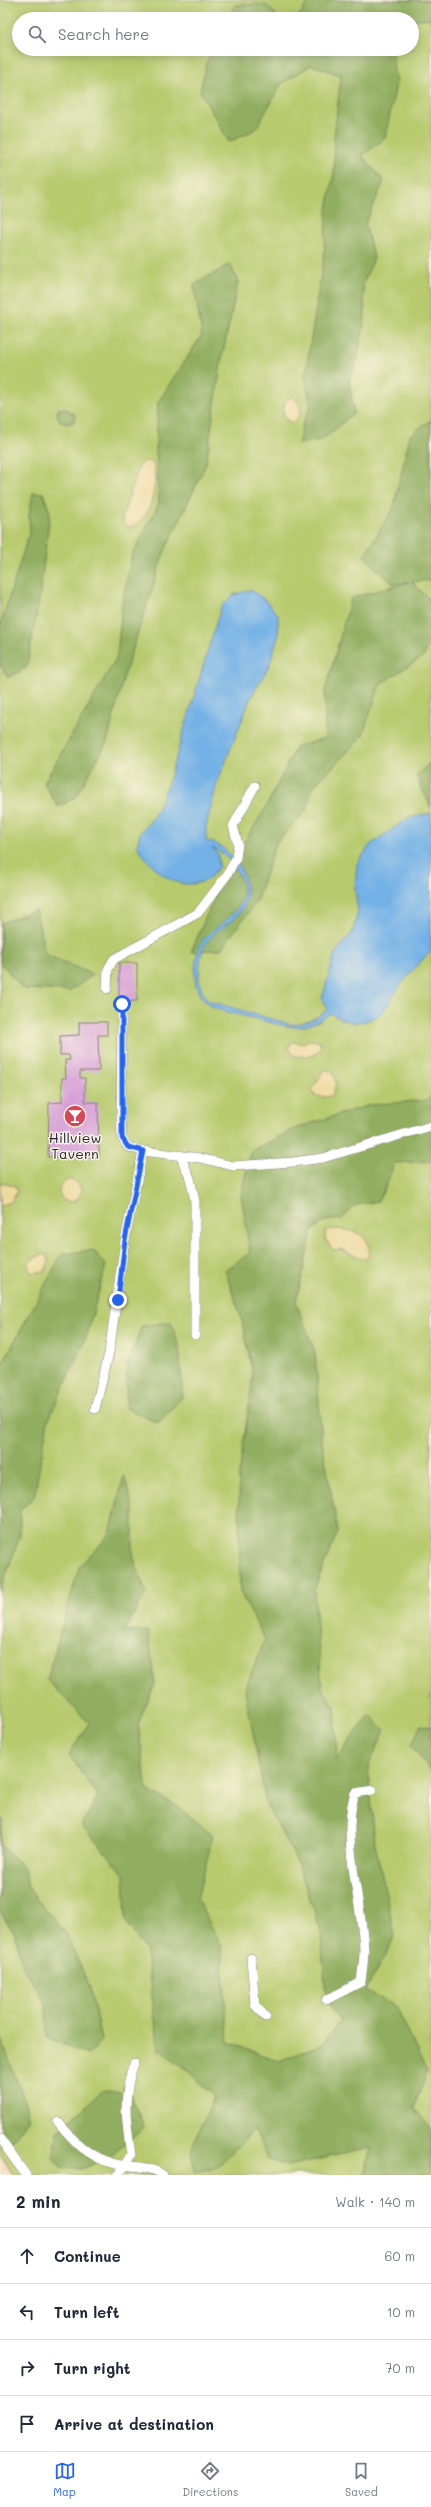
<!DOCTYPE html>
<html lang="en">
<head>
<meta charset="utf-8">
<style>
	:root { --surface:#fff; --page:#f2f2f3; --text:#1f2937; --muted:#747a83; --line:#e0e1e3; --accent:#2563eb }
	body { margin:0; font-family:Mali,sans-serif; background:var(--page); color:var(--text) }
	.stop { position:absolute; width:12px; height:12px; margin:-9px; border:3px solid #2563eb; border-radius:50%; background:#fff }
	.stop.end { background:#2563eb; border-color:#fff; box-shadow:0 1px 4px #0008 }
	.list { margin:0; padding:0; list-style:none }
	h2 { display:flex; justify-content:space-between; align-items:center; height:52px; margin:0; padding:0 16px; font-size:17px }
	h2 small { font-size:13px; font-weight:400; color:var(--muted) }
	.list li { display:grid; grid-template-columns:26px 1fr auto; gap:12px; align-items:center; box-sizing:border-box; height:56px; padding:0 16px; border-top:1px solid var(--line) }
	.list b { display:block; font-size:15px; white-space:nowrap }
	.list em { font-size:13px; font-style:normal; color:var(--muted) }
	.icon { flex:none; width:22px; height:22px; fill:none; stroke:currentColor; stroke-width:2; stroke-linecap:round; stroke-linejoin:round }
	.map { position:relative; flex:none; width:431px; height:2175px; overflow:hidden }
	.search { position:absolute; background:var(--surface); box-shadow:0 2px 10px #0003; left:12px; right:12px; top:12px; height:44px; display:flex; align-items:center; gap:10px; box-sizing:border-box; padding:0 14px; border-radius:22px; color:var(--muted); font-size:15px }
	.sheet { height:276px; background:var(--surface) }
	nav { display:flex; justify-content:space-around; align-items:center; box-sizing:border-box; height:56px; border-top:1px solid var(--line); background:var(--surface); font-size:11px; color:var(--muted) }
	nav a { display:grid; justify-items:center; gap:2px }
	nav .on { color:var(--accent) }
	.map>svg:first-child { display:block }
	.green { fill:#b7ca6e; stroke:#6c7654; fill-rule:evenodd }
	.forest { fill:#91ae61; stroke:#5a684e }
	.sand { fill:#eeda9e; stroke:#887e6c }
	.water { fill:#73b1e6; stroke:#4a6a90 }
	.building { fill:#d59cd7 }
	.lines { fill:none; stroke-linecap:round; stroke-linejoin:round }
	.service-casing { stroke:#8b807c; stroke-width:10 }
	.service { stroke:#fff; stroke-width:9 }
	.route { stroke:#2563eb; stroke-width:5 }
	.labels { text-anchor:middle; stroke-width:3; stroke-linejoin:round; paint-order:stroke }
	.poi-label { font-size:14px; fill:#22223b; stroke:#fcf5e5 }
</style>
</head>
<body>
<div class="map">
<svg width="431" height="2175" viewBox="0 0 431 2175">
	<rect width="100%" height="100%" fill="#fcf5e5"/>
	<filter id="ink" filterUnits="userSpaceOnUse"><feTurbulence type="fractalNoise" baseFrequency=".025" numOctaves="2"/><feDisplacementMap in="SourceGraphic" scale="8" xChannelSelector="R" yChannelSelector="G"/><feConvolveMatrix kernelMatrix="1 2 1 2 8 2 1 2 1" color-interpolation-filters="sRGB"/></filter>
	<filter id="wash" filterUnits="userSpaceOnUse"><feTurbulence type="fractalNoise" baseFrequency=".012" numOctaves="4" result="noise"/><feDisplacementMap in="SourceGraphic" scale="16" xChannelSelector="R" yChannelSelector="G"/><feGaussianBlur stdDeviation="0.9" result="paint"/><feColorMatrix in="noise" values="0 0 0 0 0 0 0 0 0 0 0 0 0 0 0 0 0 1.4 0 .05"/><feComposite in="paint" operator="in"/></filter>
	<g filter="url(#wash)">
		<rect width="100%" height="100%" fill="#f4ddbe"/>
		<!-- green -->
		<path class="green" d="M0,0H431V2175H13L0,2153ZM19,19H412V49H19Z"/>
		<!-- forest -->
		<g class="forest">
			<path d="M309,0H431V21L427,18L412,20L297,19Z"/>
			<path d="M260,4L268,6L280,19H227L235,5Z"/>
			<path d="M213,49H391L396,84L385,138L362,156L384,181L365,224L374,258L363,284L365,318L357,360L349,381L354,413L322,440L298,444L303,423L311,405L305,378L324,255L327,210L334,173V138L341,75L311,65L281,84L256,129L229,142L200,91L206,64Z"/>
			<path d="M230,264L238,282L222,357L206,464L163,555L124,676L107,742L76,797L58,807L44,783L117,657L122,604L132,555L159,503L156,451L158,402L202,335L194,285Z"/>
			<path d="M65,408L75,415L74,422L66,424L60,421L57,415L58,409Z"/>
			<path d="M431,420V580L412,582L431,601V635L424,656L380,684L362,737L312,788L307,809L276,843L256,902L221,949L191,952L224,875L265,809L296,747L325,738V692L351,598L409,582L393,584L364,556L393,509L410,435Z"/>
			<path d="M33,493H43L50,513L39,600L27,667L8,678L0,663V627L30,530L29,515Z"/>
			<path d="M431,762V808L416,776Z"/>
			<path d="M36,910L45,954L93,975L70,991L23,989L0,962L1,923Z"/>
			<path d="M431,1096V1161L394,1163L386,1186L378,1201L356,1205L342,1219L324,1221L312,1231L296,1302L315,1352L322,1442L338,1531L314,1590L322,1688L335,1706L337,1759L369,1714L385,1730L368,1767L375,1844L395,1936L366,1990L396,2007L427,2072L414,2108L431,2129L430,2175H364L371,2148L287,2166L267,2159L255,2129L216,2168L195,2172L192,2147L214,2097L187,2069L159,2050L146,1952L126,1921L124,1874L82,1825L98,1796L69,1755L89,1723L47,1680L79,1567L110,1534L124,1475L133,1509V1556L146,1593L124,1632L148,1631L155,1684L138,1724L147,1790L177,1806L213,1836L197,1899L221,1945L228,2042L279,2061L322,2044L340,2021L326,2000L321,1931L296,1859L266,1804L245,1690L265,1639L240,1592L239,1475L253,1376L242,1320L225,1270L250,1253L241,1194L251,1151L299,1127L370,1105L427,1100Z"/>
			<path d="M93,1250L106,1265L87,1335L48,1421L34,1497L20,1510V1535L0,1592V1368L62,1254Z"/>
			<path d="M171,1322L179,1346L183,1396L158,1423L126,1408L127,1366L142,1326Z"/>
			<path d="M421,1725L431,1727V1771L411,1745Z"/>
			<path d="M0,1819L3,1820L0,1844L24,1868L28,1888L66,1934L90,1988L101,2040L88,2055L47,2037L46,2005L23,1967L15,1934L0,1912Z"/>
			<path d="M0,2036L23,2096L29,2119L12,2141L0,2143Z"/>
			<path d="M103,2090L131,2095L144,2127L115,2152L85,2168H62L52,2156L58,2131Z"/>
		</g>
		<!-- sand -->
		<g class="sand">
			<path d="M293,396C302,405 304,415 292,423L285,419L283,410L286,400Z"/>
			<path d="M146,461L153,463C158,484 153,518 130,528L123,522L122,517L140,464Z"/>
			<path d="M308,1040L318,1041L321,1044C321,1057 302,1058 293,1055L289,1048L291,1042L304,1043Z"/>
			<path d="M324,1069L333,1072L336,1084L332,1096L326,1097L315,1096L312,1090Z"/>
			<circle cx="70" cy="1191" r="11"/>
			<path d="M0,1183L15,1186L17,1192L11,1202L0,1206Z"/>
			<path d="M337,1229C358,1231 375,1236 367,1260L340,1249L333,1250L325,1239L326,1230Z"/>
			<path d="M46,1254L49,1261L45,1271L32,1273C21,1262 37,1256 46,1254Z"/>
		</g>
		<!-- water -->
		<path class="water" d="M251,590L265,600L278,615V637L269,666L251,697L217,783L206,826V841C218,842 227,851 234,859C241,867 244,877 246,887C251,918 220,923 206,943C200,951 200,964 199,973C199,985 201,993 209,1001L292,1025L310,1021L328,1010L322,999L335,953L352,933L358,913L355,888L357,864L370,845L408,818L431,813V951C417,964 406,978 394,994C390,1000 386,1009 380,1014C365,1025 345,1025 331,1013C301,1034 289,1027 257,1019C225,1011 192,1011 195,969C196,958 197,947 205,938C225,918 258,905 236,870C230,860 223,852 212,848L218,854L219,867C215,871 211,878 206,880C176,894 153,869 137,846L140,833L153,818L167,787L221,607L233,595Z"/>
		<g id="blocks">
			<!-- building -->
			<g class="building">
				<path d="M119,963H137V1001L119,1002Z"/>
				<path d="M79,1022H107V1035H98L99,1071H80V1078H85V1102H98L99,1157H48L49,1103L62,1102V1078H66L65,1060H70L69,1055H60V1036L79,1035Z"/>
			</g>
		</g>
	</g>
	<g filter="url(#ink)">
		<use href="#blocks" fill-opacity="0" stroke="#8b807c" stroke-width="1"/>
		<g class="lines">
			<!-- service casing -->
			<g class="service-casing">
				<g id="service">
					<path d="M107,989L108,969L114,959L198,913L227,875L236,858L238,844L233,826L255,786"/>
					<path d="M122,1005L121,1117L122,1138L128,1147L143,1151L200,1158L233,1166L293,1162L323,1158L431,1126"/>
					<path d="M180,1155L190,1178L195,1201V1335"/>
					<path d="M95,1409L109,1353L125,1240L143,1151"/>
					<path d="M251,1958L255,2005L266,2017"/>
					<path d="M326,2000L361,1982C362,1972 364,1961 364,1951C363,1905 340,1837 355,1793L373,1790"/>
					<path d="M58,2122C73,2140 88,2157 112,2163C131,2169 145,2163 163,2175"/>
					<path d="M0,2139L26,2175"/>
					<path d="M118,2175L131,2155C126,2119 122,2099 134,2063"/>
				</g>
			</g>
			<!-- service -->
			<use href="#service" class="service"/>
		</g>
	</g>
	<g class="lines" filter="url(#ink)">
		<!-- route -->
		<path class="route" d="M118,1300L125,1240L143,1151L128,1147L122,1138V1004"/>
	</g>
	<!-- icons -->
	<defs>
		<g id="bar-disc" transform="scale(1.15)"><circle r="9.5" fill="#d1495b" stroke="#fcf5e5"/><path d="M-6-5H6L.8 .8V4.5H3.5V6h-7V4.5H-.8V.8Z" fill="#fff"/></g>
	</defs>
	<g fill-rule="evenodd">
		<use href="#bar-disc" x="75" y="1116"/>
	</g>
	<g class="labels">
		<!-- poi labels -->
		<g class="poi-label">
			<text x="75" y="1143">Hillview<tspan x="75" dy="16">Tavern</tspan></text>
		</g>
	</g>
</svg>
<div class="stop" style="left:122px;top:1004px"></div>
<div class="stop end" style="left:118px;top:1300px"></div>
<div class="search"><svg class="icon" aria-label="search" viewBox="0 0 24 24"><circle cx="10" cy="10" r="6"/><path d="M15 15l6 6"/></svg>Search here</div>
</div>
<section class="sheet">
<h2>2 min<small>Walk · 140 m</small></h2>
<ul class="list">
<li><svg class="icon" aria-label="ahead" viewBox="0 0 24 24"><path d="M12 20V5M6 11l6-6 6 6"/></svg><div><b>Continue</b></div><em>60 m</em></li>
<li><svg class="icon" aria-label="left" viewBox="0 0 24 24"><path d="M17 20v-9H6M10 6l-5 5 5 5"/></svg><div><b>Turn left</b></div><em>10 m</em></li>
<li><svg class="icon" aria-label="right" viewBox="0 0 24 24"><path d="M7 20v-9h11M14 6l5 5-5 5"/></svg><div><b>Turn right</b></div><em>70 m</em></li>
<li><svg class="icon" aria-label="arrive" viewBox="0 0 24 24"><path d="M6 21V4h12l-3 4 3 4H6"/></svg><div><b>Arrive at destination</b></div></li>
</ul>
</section>
<nav>
<a class="on"><svg class="icon" aria-label="map" viewBox="0 0 24 24"><path d="M3 6l6-2 6 2 6-2v14l-6 2-6-2-6 2zM9 4v14M15 6v14"/></svg>Map</a>
<a><svg class="icon" aria-label="directions" viewBox="0 0 24 24"><path d="M12 3l9 9-9 9-9-9zM9 14v-3h6M13 9l2 2-2 2"/></svg>Directions</a>
<a><svg class="icon" aria-label="saved" viewBox="0 0 24 24"><path d="M7 4h10v16l-5-4-5 4z"/></svg>Saved</a>
</nav>
</body>
</html>
